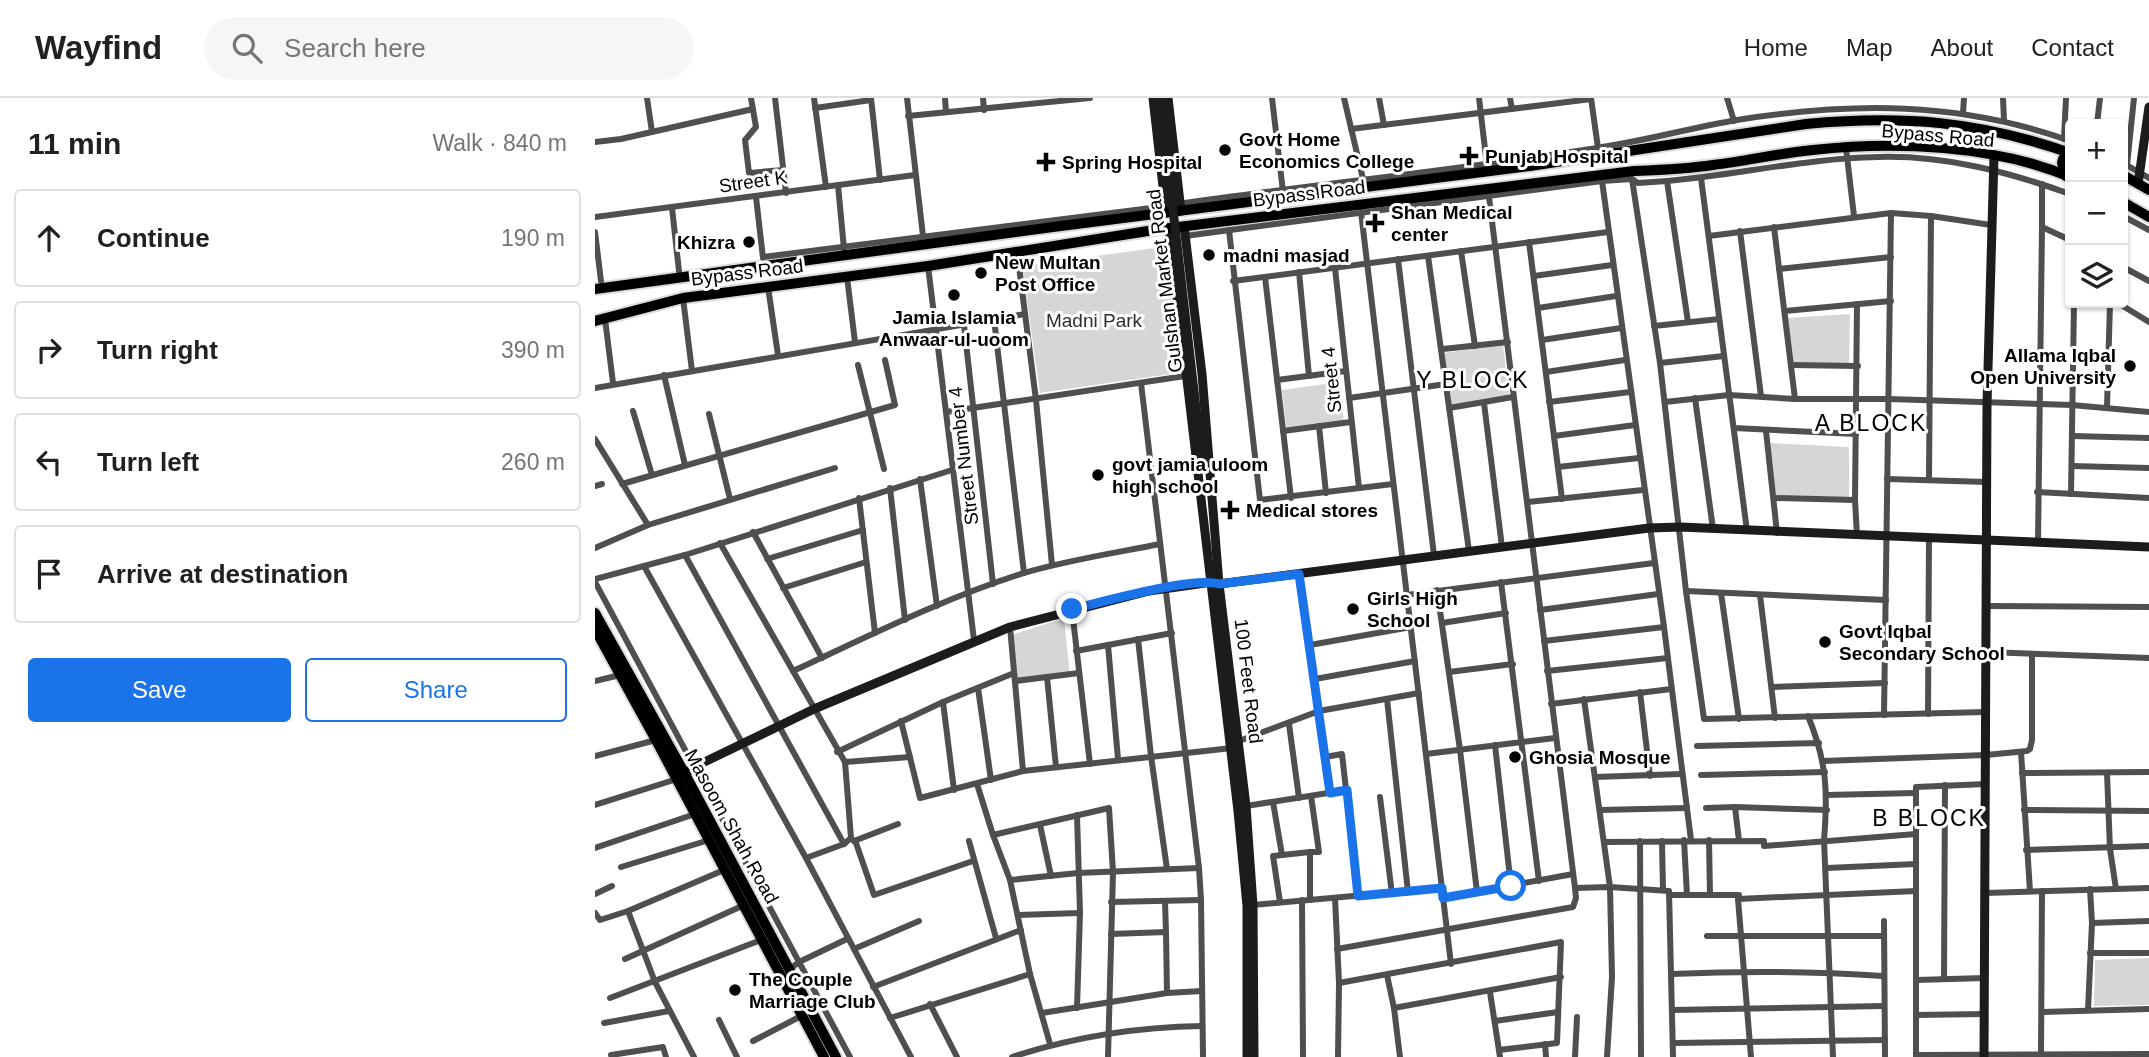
<!DOCTYPE html>
<html lang="en">
<head>
<meta charset="utf-8">
<style>
	:root { --surface:#fff; --page:#f6f6f6; --text:#202124; --muted:#757577; --line:#e0e0e0; --accent:#1a73e8 }
	body { margin:0; font-family:Arial,sans-serif; background:var(--page); color:var(--text) }
	.controls { position:absolute; right:21px; top:21px; display:grid; overflow:hidden; border-radius:7px; box-shadow:0 2px 5px #0004 }
	.controls button { width:63px; height:63px; display:grid; place-items:center; padding:0; border:0; border-bottom:2px solid var(--line); background:var(--surface); color:var(--text); font:35px sans-serif }
	.stop { position:absolute; width:21px; height:21px; margin:-16px; border:5px solid #1a73e8; border-radius:50%; background:#fff }
	.stop.end { background:#1a73e8; border-color:#fff; box-shadow:0 2px 7px #0008 }
	.list { margin:0; padding:0; list-style:none }
	h2 { display:flex; justify-content:space-between; align-items:center; height:91px; margin:0; padding:0 28px; font-size:30px }
	h2 small { font-size:23px; font-weight:400; color:var(--muted) }
	.list li { display:grid; grid-template-columns:46px 1fr auto; gap:21px; align-items:center; box-sizing:border-box; height:98px; margin:0 14px 14px; padding:0 14px; border:2px solid var(--line); border-radius:7px }
	.list b { display:block; font-size:26px; white-space:nowrap }
	.list em { font-size:23px; font-style:normal; color:var(--muted) }
	.actions { display:flex; gap:14px; padding:21px 28px }
	.actions a { flex:1; padding:16px 0; border:2px solid var(--accent); border-radius:7px; text-align:center; font-size:24px; color:var(--accent) }
	.actions .main { background:var(--accent); color:#fff }
	.icon { flex:none; width:38px; height:38px; fill:none; stroke:currentColor; stroke-width:2; stroke-linecap:round; stroke-linejoin:round }
	.map { position:relative; flex:none; width:1554px; height:959px; overflow:hidden }
	header { display:flex; align-items:center; gap:42px; box-sizing:border-box; height:98px; padding:0 35px; background:var(--surface); border-bottom:2px solid var(--line) }
	header strong { font-size:33px }
	nav { display:flex; gap:38px; margin-inline-start:auto; font-size:24px }
	.search { width:490px; height:63px; background:var(--page); display:flex; align-items:center; gap:18px; box-sizing:border-box; padding:0 24px; border-radius:38px; color:var(--muted); font-size:26px }
	main { display:flex }
	aside { flex:1; background:var(--surface) }
	.map>svg:first-child { display:block }
	.green { fill:#d6d6d6 }
	.lines { fill:none; stroke-linecap:round; stroke-linejoin:round }
	.primary-casing { stroke:#dbdbdb; stroke-width:14 }
	.street { stroke:#4f4f4f; stroke-width:6 }
	.secondary { stroke:#1c1c1c; stroke-width:9 }
	.primary { stroke:#000; stroke-width:10 }
	.secondary-bridge { stroke:#1c1c1c; stroke-width:9 }
	.route { stroke:#1a73e8; stroke-width:9 }
	.poi-dot { fill:#000; stroke:#fff; stroke-width:2.5 }
	.labels { text-anchor:middle; stroke-width:6; stroke-linejoin:round; paint-order:stroke }
	.street-label { font-size:19px; fill:#000; stroke:#fff }
	.poi-label { font-size:19px; font-weight:bold; fill:#000; stroke:#fff; text-anchor:start }
	.park-label { font-size:19px; fill:#2d2d2d; stroke:#fff }
	.quarter-label { font-size:23px; letter-spacing:2px; fill:#000; stroke:#fff }
</style>
</head>
<body>
<header>
<strong>Wayfind</strong>
<div class="search"><svg class="icon" aria-label="search" viewBox="0 0 24 24"><circle cx="10" cy="10" r="6"/><path d="M15 15l6 6"/></svg>Search here</div>
<nav><a>Home</a><a>Map</a><a>About</a><a>Contact</a></nav>
</header>
<main>
<aside>
<h2>11 min<small>Walk · 840 m</small></h2>
<ul class="list">
<li><svg class="icon" aria-label="ahead" viewBox="0 0 24 24"><path d="M12 20V5M6 11l6-6 6 6"/></svg><div><b>Continue</b></div><em>190 m</em></li>
<li><svg class="icon" aria-label="right" viewBox="0 0 24 24"><path d="M7 20v-9h11M14 6l5 5-5 5"/></svg><div><b>Turn right</b></div><em>390 m</em></li>
<li><svg class="icon" aria-label="left" viewBox="0 0 24 24"><path d="M17 20v-9H6M10 6l-5 5 5 5"/></svg><div><b>Turn left</b></div><em>260 m</em></li>
<li><svg class="icon" aria-label="arrive" viewBox="0 0 24 24"><path d="M6 21V4h12l-3 4 3 4H6"/></svg><div><b>Arrive at destination</b></div></li>
</ul>
<div class="actions"><a class="main">Save</a><a>Share</a></div>
</aside>
<div class="map">
<svg width="1554" height="959" viewBox="0 0 1554 959">
	<rect width="100%" height="100%" fill="#fff"/>
	<!-- green -->
	<g class="green">
		<path d="M575,148L589,274L445,295L427,168Z"/>
		<path d="M1255,216L1254,270H1196L1190,220Z"/>
		<path d="M908,246L914,298L855,307L849,255Z"/>
		<path d="M745,284L749,327L692,334L687,292Z"/>
		<path d="M1175,345L1254,349V400H1179Z"/>
		<path d="M469,520L475,578L420,586L416,537Z"/>
		<path d="M1554,860V907L1499,908L1500,862Z"/>
	</g>
	<g class="lines">
		<!-- primary casing -->
		<g class="primary-casing">
			<g id="primary">
				<path d="M1528,77L1554,92"/>
				<path d="M1471,78L1467,65L1468,61L1475,57"/>
				<path d="M1528,104L1554,119"/>
				<path d="M0,191L458,129L935,68L1211,26C1307,17 1384,23 1475,55"/>
				<path d="M0,223L88,200L333,168L559,132L1039,73C1065,72 1092,71 1118,67C1152,63 1185,55 1218,52C1300,43 1399,47 1475,79"/>
				<path d="M0,515L90,676L241,959"/>
				<path d="M0,531L61,642L229,959"/>
			</g>
		</g>
		<!-- street -->
		<g class="street">
			<path d="M52,0L57,34"/>
			<path d="M156,0L161,29L150,42L154,75L188,72"/>
			<path d="M180,0L191,95"/>
			<path d="M219,0L231,89"/>
			<path d="M276,0L285,82"/>
			<path d="M312,0L328,138"/>
			<path d="M350,0L351,14"/>
			<path d="M388,0L389,12"/>
			<path d="M677,0L688,94"/>
			<path d="M749,0L768,81"/>
			<path d="M784,0L789,27"/>
			<path d="M884,0L892,68"/>
			<path d="M915,0L917,11"/>
			<path d="M996,0L1003,50"/>
			<path d="M1132,0L1139,23"/>
			<path d="M1408,0L1409,22"/>
			<path d="M220,10L276,2"/>
			<path d="M1368,15L1369,0"/>
			<path d="M313,18L495,0"/>
			<path d="M1502,26L1505,0"/>
			<path d="M756,31L996,1"/>
			<path d="M1469,41L1471,0"/>
			<path d="M0,44L26,41L158,11"/>
			<path d="M1251,50L1259,118"/>
			<path d="M1528,65L1554,80"/>
			<path d="M1532,67L1539,0"/>
			<path d="M1106,80L1152,433"/>
			<path d="M1037,81L1065,265L1091,493L1109,621L1391,614"/>
			<path d="M1007,83L1069,529L1096,742"/>
			<path d="M1072,83L1093,224"/>
			<path d="M1447,86V129L1475,142"/>
			<path d="M243,87L249,151"/>
			<path d="M161,99L168,160"/>
			<path d="M582,106C722,86 862,72 1002,50C1049,43 1095,30 1142,22C1257,4 1364,3 1475,43"/>
			<path d="M77,110L84,173"/>
			<path d="M766,114L856,866"/>
			<path d="M1528,118L1554,132"/>
			<path d="M0,119L320,77"/>
			<path d="M1179,129L1200,301"/>
			<path d="M634,132L665,402L798,386"/>
			<path d="M1145,133L1166,298"/>
			<path d="M0,134L6,183"/>
			<path d="M590,138L1007,83L1037,81L1043,85L1072,83C1142,77 1213,60 1283,59C1349,57 1414,74 1475,96"/>
			<path d="M1114,138L1296,115L1336,118L1396,127"/>
			<path d="M934,144L967,401"/>
			<path d="M422,153L441,302L457,467"/>
			<path d="M866,153L880,248"/>
			<path d="M833,158L874,453"/>
			<path d="M168,159L572,108"/>
			<path d="M803,161L839,457"/>
			<path d="M333,168L379,542"/>
			<path d="M1528,169L1554,183"/>
			<path d="M740,170L764,390"/>
			<path d="M1184,171L1296,159"/>
			<path d="M704,174L714,278"/>
			<path d="M939,178L1017,167"/>
			<path d="M252,179L260,244"/>
			<path d="M670,179L696,400"/>
			<path d="M638,183L1013,134"/>
			<path d="M173,189L183,257"/>
			<path d="M88,200L97,273"/>
			<path d="M1523,205L1554,224"/>
			<path d="M1262,206L1260,402L1262,438"/>
			<path d="M943,210L1021,198"/>
			<path d="M1190,213L1296,203"/>
			<path d="M10,221L18,285"/>
			<path d="M399,221L429,475"/>
			<path d="M369,227L398,486"/>
			<path d="M1059,228L1124,221"/>
			<path d="M947,242L1026,230"/>
			<path d="M848,251L913,244"/>
			<path d="M1065,265L1129,258"/>
			<path d="M263,267L289,371"/>
			<path d="M1196,267L1263,268"/>
			<path d="M951,274L1030,262"/>
			<path d="M69,277L90,367"/>
			<path d="M682,282L751,273"/>
			<path d="M546,285L604,770L606,802L608,959"/>
			<path d="M0,290L430,216"/>
			<path d="M754,300L851,286"/>
			<path d="M1100,300L1118,431"/>
			<path d="M954,304L1035,294"/>
			<path d="M1070,304L1134,297L1200,301H1294L1477,307L1554,314"/>
			<path d="M889,305L907,449"/>
			<path d="M1512,309L1515,205"/>
			<path d="M854,310L918,299"/>
			<path d="M38,313L57,377"/>
			<path d="M351,314L590,278"/>
			<path d="M114,316L135,401"/>
			<path d="M724,328L731,395"/>
			<path d="M1139,330L1261,336"/>
			<path d="M688,333L756,324"/>
			<path d="M1171,333L1182,435"/>
			<path d="M959,338L1040,327"/>
			<path d="M1477,338L1554,340"/>
			<path d="M0,341L53,427"/>
			<path d="M1477,368L1554,370"/>
			<path d="M963,369L1044,360"/>
			<path d="M325,381L342,508"/>
			<path d="M1292,381L1392,384"/>
			<path d="M1334,381L1336,118"/>
			<path d="M27,386L300,307L290,262"/>
			<path d="M0,388L7,386"/>
			<path d="M295,390L310,522"/>
			<path d="M1442,394L1554,400"/>
			<path d="M1476,396L1479,205"/>
			<path d="M264,400L280,535"/>
			<path d="M1179,400L1260,402"/>
			<path d="M933,404L1048,392"/>
			<path d="M158,434L227,560"/>
			<path d="M1443,444L1447,129"/>
			<path d="M125,445L250,664L256,740L249,746L211,760"/>
			<path d="M0,450L53,427L240,370"/>
			<path d="M90,457L249,746"/>
			<path d="M172,461L268,432"/>
			<path d="M49,468L211,760L316,959"/>
			<path d="M704,476L735,695"/>
			<path d="M0,481L90,457L357,372"/>
			<path d="M0,484L255,959"/>
			<path d="M906,484L944,783"/>
			<path d="M188,490L271,464"/>
			<path d="M842,492L865,652L882,794"/>
			<path d="M1091,493L1291,502"/>
			<path d="M1126,495L1144,621"/>
			<path d="M812,497L1059,465"/>
			<path d="M1165,497L1180,620"/>
			<path d="M1391,508L1554,509"/>
			<path d="M477,512L495,666"/>
			<path d="M945,512L1063,496"/>
			<path d="M847,525L911,515"/>
			<path d="M415,529L428,673"/>
			<path d="M543,541L556,658L572,771"/>
			<path d="M949,543L1069,529"/>
			<path d="M513,547L523,661"/>
			<path d="M715,547L816,529"/>
			<path d="M481,553L577,535"/>
			<path d="M1391,554L1554,560"/>
			<path d="M198,573C274,538 349,500 429,475C473,462 520,455 565,446"/>
			<path d="M952,573L1073,560"/>
			<path d="M854,574L918,566"/>
			<path d="M452,579L461,669"/>
			<path d="M720,581L820,563"/>
			<path d="M0,583L25,577"/>
			<path d="M420,583L484,575"/>
			<path d="M1177,589L1290,585"/>
			<path d="M383,590L396,682"/>
			<path d="M1045,594L1055,678"/>
			<path d="M792,601L813,794"/>
			<path d="M989,601L1015,789L1017,879L1012,959"/>
			<path d="M348,604L359,692"/>
			<path d="M956,606L1076,591"/>
			<path d="M1333,616L1334,439"/>
			<path d="M1289,617L1296,115"/>
			<path d="M1213,618C1232,664 1233,694 1229,742L1238,959"/>
			<path d="M306,623L325,700L428,673L637,650"/>
			<path d="M694,626L704,700"/>
			<path d="M644,643L724,613L824,595"/>
			<path d="M900,647L916,788"/>
			<path d="M1102,648L1224,645"/>
			<path d="M242,654L348,604L419,575"/>
			<path d="M1426,654L1435,793"/>
			<path d="M831,656L960,640"/>
			<path d="M0,658L61,642"/>
			<path d="M730,659L747,656L763,798"/>
			<path d="M1228,663L1391,657L1432,653L1435,651L1437,642V556"/>
			<path d="M250,664L315,659"/>
			<path d="M1427,675L1554,674"/>
			<path d="M1512,675L1515,751L1521,791"/>
			<path d="M1106,677L1230,674"/>
			<path d="M1000,679L1086,676"/>
			<path d="M382,686L398,737L514,710L518,774L513,959"/>
			<path d="M1231,697L1321,695"/>
			<path d="M785,699L797,796"/>
			<path d="M678,704L687,757"/>
			<path d="M0,707L82,681"/>
			<path d="M651,708L752,692"/>
			<path d="M1111,710L1140,709"/>
			<path d="M1005,712L1092,710"/>
			<path d="M1429,712L1554,713"/>
			<path d="M482,717L485,815L482,910"/>
			<path d="M445,727L456,778"/>
			<path d="M398,737L415,782L435,876L455,946"/>
			<path d="M256,740L261,745L279,797L378,763"/>
			<path d="M1089,742L1092,797"/>
			<path d="M1114,742L1115,797"/>
			<path d="M259,743L303,726"/>
			<path d="M374,743L401,840"/>
			<path d="M1045,743L1046,959"/>
			<path d="M1067,743L1068,792"/>
			<path d="M1144,743L1140,709L1232,712"/>
			<path d="M1009,744L1169,743V748L1321,736"/>
			<path d="M0,750L100,716"/>
			<path d="M1431,752L1554,748"/>
			<path d="M26,769L114,742"/>
			<path d="M1232,770L1321,766"/>
			<path d="M415,782L483,775L604,770"/>
			<path d="M980,790L1015,789L1074,793L1078,959"/>
			<path d="M1390,795L1554,790"/>
			<path d="M0,796L17,788"/>
			<path d="M1074,797H1144L1143,801L1321,793"/>
			<path d="M740,800L744,885L743,959"/>
			<path d="M848,800L978,776"/>
			<path d="M1143,801L1156,959"/>
			<path d="M707,802L708,959"/>
			<path d="M715,802V754H724L716,698"/>
			<path d="M516,804L606,802"/>
			<path d="M570,804L571,834"/>
			<path d="M685,804L678,758L715,754"/>
			<path d="M658,807L847,790"/>
			<path d="M33,813L60,884L99,959"/>
			<path d="M0,815L5,822L33,813L129,772"/>
			<path d="M423,817L485,815"/>
			<path d="M1289,823L1290,959"/>
			<path d="M1497,825L1554,823"/>
			<path d="M1112,838H1289"/>
			<path d="M259,851L324,823"/>
			<path d="M742,851L978,809L981,800L980,790L893,91"/>
			<path d="M1495,855H1554"/>
			<path d="M30,861L147,808"/>
			<path d="M195,871L204,864L252,841"/>
			<path d="M1076,876C1147,873 1217,873 1288,878"/>
			<path d="M792,877L799,910L805,959"/>
			<path d="M1349,881L1350,687"/>
			<path d="M1321,882L1390,880"/>
			<path d="M744,885L966,844L962,945L904,952"/>
			<path d="M278,889L426,832"/>
			<path d="M895,894L905,959"/>
			<path d="M572,895L607,893"/>
			<path d="M15,900L166,842"/>
			<path d="M335,906L362,959"/>
			<path d="M799,910L966,879"/>
			<path d="M1077,912L1289,908"/>
			<path d="M1493,912L1497,825L1495,791"/>
			<path d="M1447,914L1554,911"/>
			<path d="M447,915L572,895L571,834L516,836"/>
			<path d="M1321,917L1390,916"/>
			<path d="M295,920L435,876"/>
			<path d="M124,922L142,959"/>
			<path d="M900,923L963,914"/>
			<path d="M9,925L74,913"/>
			<path d="M158,943L208,917"/>
			<path d="M1078,945L1290,942"/>
			<path d="M950,946L951,959"/>
			<path d="M1446,956L1447,793"/>
			<path d="M16,957L68,949L71,959"/>
			<path d="M1321,957L1554,956"/>
			<path d="M417,959C478,939 543,929 607,928"/>
			<path d="M980,959L982,919"/>
			<path d="M1321,959V689L1391,686"/>
		</g>
		<!-- secondary -->
		<g class="secondary">
			<path d="M558,0L571,115"/>
			<path d="M573,0L586,113"/>
			<path d="M1543,86L1554,9"/>
			<path d="M589,128L607,276L624,486L651,708L658,807L659,959"/>
			<path d="M574,130L643,713L652,808V959"/>
			<path d="M87,678L99,669L219,611L415,529L554,493L617,484L624,486L1054,430L1085,429L1554,449"/>
			<path d="M1389,959L1392,306L1399,58"/>
		</g>
		<!-- primary -->
		<use href="#primary" class="primary"/>
		<!-- secondary-bridge -->
		<path class="secondary-bridge" d="M565,0L607,362"/>
	</g>
	<g class="lines">
		<!-- route -->
		<path class="route" d="M477,511C508,504 598,478 624,486L704,476L735,695L752,692L763,798L847,790L848,800L916,788"/>
	</g>
	<!-- markers -->
	<g class="poi-dot">
		<circle cx="630" cy="52" r="7"/>
		<path d="M870.5 47.5h7v7h7v7h-7v7h-7v-7h-7v-7h7z"/>
		<path d="M447.5 53.5h7v7h7v7h-7v7h-7v-7h-7v-7h7z"/>
		<path d="M776.5 114.5h7v7h7v7h-7v7h-7v-7h-7v-7h7z"/>
		<circle cx="154" cy="144" r="7"/>
		<circle cx="614" cy="157" r="7"/>
		<circle cx="386" cy="175" r="7"/>
		<circle cx="359" cy="197" r="7"/>
		<circle cx="1535" cy="268" r="7"/>
		<circle cx="503" cy="377" r="7"/>
		<path d="M631.5 401.5h7v7h7v7h-7v7h-7v-7h-7v-7h7z"/>
		<circle cx="758" cy="511" r="7"/>
		<circle cx="1230" cy="544" r="7"/>
		<circle cx="920" cy="659" r="7"/>
		<circle cx="140" cy="892" r="7"/>
	</g>
	<g class="labels">
		<!-- street labels -->
		<g class="street-label">
			<text transform="translate(1343 37) rotate(5)" y="7">Bypass Road</text>
			<text transform="translate(158 83) rotate(-8)" y="7">Street K</text>
			<text transform="translate(714 95) rotate(-7)" y="7">Bypass Road</text>
			<text transform="translate(152 174) rotate(-7)" y="7">Bypass Road</text>
			<text transform="translate(569 183) rotate(-97)" y="7">Gulshan Market Road</text>
			<text transform="translate(736 282) rotate(-96)" y="7">Street 4</text>
			<text transform="translate(368 358) rotate(-97)" y="7">Street Number 4</text>
			<text transform="translate(654 583) rotate(83)" y="7">100 Feet Road</text>
			<text transform="translate(137 728) rotate(61)" y="7">Masoom Shah Road</text>
		</g>
		<!-- poi labels -->
		<g class="poi-label">
			<text x="644" y="48">Govt Home<tspan x="644" dy="22">Economics College</tspan></text>
			<text x="890" y="65">Punjab Hospital</text>
			<text x="467" y="71">Spring Hospital</text>
			<text x="796" y="121">Shan Medical<tspan x="796" dy="22">center</tspan></text>
			<text x="140" y="151" text-anchor="end">Khizra</text>
			<text x="628" y="164">madni masjad</text>
			<text x="400" y="171">New Multan<tspan x="400" dy="22">Post Office</tspan></text>
			<text x="359" y="226" text-anchor="middle">Jamia Islamia<tspan x="359" dy="22">Anwaar-ul-uoom</tspan></text>
			<text x="1521" y="264" text-anchor="end">Allama Iqbal<tspan x="1521" dy="22">Open University</tspan></text>
			<text x="517" y="373">govt jamia uloom<tspan x="517" dy="22">high school</tspan></text>
			<text x="651" y="419">Medical stores</text>
			<text x="772" y="507">Girls High<tspan x="772" dy="22">School</tspan></text>
			<text x="1244" y="540">Govt Iqbal<tspan x="1244" dy="22">Secondary School</tspan></text>
			<text x="934" y="666">Ghosia Mosque</text>
			<text x="154" y="888">The Couple<tspan x="154" dy="22">Marriage Club</tspan></text>
		</g>
		<!-- park labels -->
		<g class="park-label">
			<text x="499" y="229">Madni Park</text>
		</g>
		<!-- quarter labels -->
		<g class="quarter-label">
			<text x="878" y="290">Y BLOCK</text>
			<text x="1276" y="333">A BLOCK</text>
			<text x="1334" y="728">B BLOCK</text>
		</g>
	</g>
</svg>
<div class="controls">
<button>+</button>
<button>−</button>
<button><svg class="icon" aria-label="layers" viewBox="0 0 24 24"><path d="M12 4l9 5-9 5-9-5zM3 14l9 5 9-5"/></svg></button>
</div>
<div class="stop" style="left:916px;top:788px"></div>
<div class="stop end" style="left:477px;top:511px"></div>
</div>
</main>
</body>
</html>
